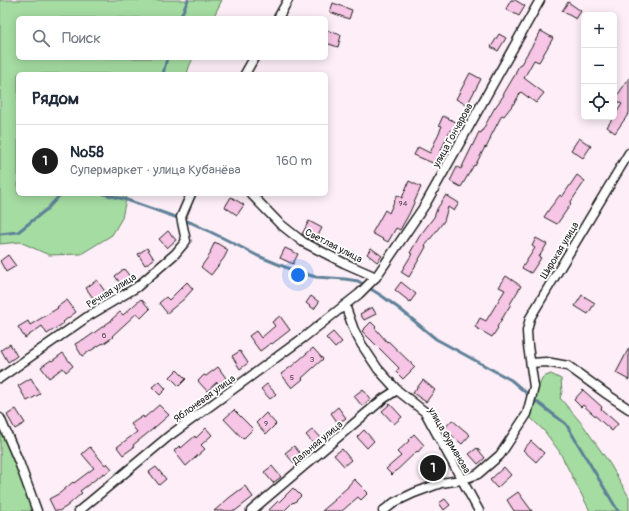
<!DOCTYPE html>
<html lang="ru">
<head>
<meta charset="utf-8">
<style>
	:root { --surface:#fff; --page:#f6f6f7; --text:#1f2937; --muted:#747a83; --line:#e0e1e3; --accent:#1c1c1c }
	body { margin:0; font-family:Pangolin,sans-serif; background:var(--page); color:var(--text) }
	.controls { position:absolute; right:12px; top:12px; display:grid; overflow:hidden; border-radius:6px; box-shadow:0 2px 10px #0003 }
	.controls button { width:36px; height:36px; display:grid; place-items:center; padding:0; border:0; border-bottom:1px solid var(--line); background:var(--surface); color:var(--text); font:20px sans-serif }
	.you { position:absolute; left:298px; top:275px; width:14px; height:14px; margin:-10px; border:3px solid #fff; border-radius:50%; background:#1a73e8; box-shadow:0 0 0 6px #1a73e833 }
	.badge { display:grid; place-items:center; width:26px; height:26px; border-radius:50%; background:var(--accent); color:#fff; font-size:13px; font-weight:700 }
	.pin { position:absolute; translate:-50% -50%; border:2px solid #fff; box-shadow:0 1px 4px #0006 }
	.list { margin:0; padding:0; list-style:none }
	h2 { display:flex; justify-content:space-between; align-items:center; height:52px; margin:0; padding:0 16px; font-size:17px }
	h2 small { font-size:13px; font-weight:400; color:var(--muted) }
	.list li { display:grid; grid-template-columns:26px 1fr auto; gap:12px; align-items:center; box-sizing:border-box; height:72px; padding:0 16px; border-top:1px solid var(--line) }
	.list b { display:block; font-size:15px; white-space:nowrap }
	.list p { margin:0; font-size:13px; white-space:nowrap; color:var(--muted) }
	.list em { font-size:13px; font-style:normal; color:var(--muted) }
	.icon { flex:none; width:22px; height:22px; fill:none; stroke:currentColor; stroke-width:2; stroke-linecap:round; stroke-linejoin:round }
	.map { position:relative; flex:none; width:629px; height:511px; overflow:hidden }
	.search { position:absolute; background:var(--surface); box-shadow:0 2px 10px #0003; left:16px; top:16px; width:312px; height:44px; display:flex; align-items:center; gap:10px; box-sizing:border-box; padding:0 14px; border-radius:6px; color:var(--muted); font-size:15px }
	.panel { position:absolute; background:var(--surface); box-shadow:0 2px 10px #0003; left:16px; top:72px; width:312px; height:124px; border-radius:6px }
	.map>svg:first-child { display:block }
	.green { fill:#a4dca1; stroke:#607c5e }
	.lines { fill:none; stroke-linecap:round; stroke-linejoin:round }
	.stream { stroke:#5f8198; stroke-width:3 }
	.building { fill:#f7c5e5; stroke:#1c1c1c }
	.minor-casing { stroke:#1c1c1c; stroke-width:11 }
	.minor { stroke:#fff; stroke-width:8 }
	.labels { text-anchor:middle; stroke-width:3.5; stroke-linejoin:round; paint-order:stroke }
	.number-label { font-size:8px; fill:#53464e }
	.street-label { font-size:10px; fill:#1c1c1c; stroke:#fff }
</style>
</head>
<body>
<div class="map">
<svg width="629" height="511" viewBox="0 0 629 511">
	<rect width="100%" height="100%" fill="#fdeef7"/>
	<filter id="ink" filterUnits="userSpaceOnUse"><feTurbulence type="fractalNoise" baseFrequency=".025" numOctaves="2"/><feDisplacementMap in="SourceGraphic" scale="8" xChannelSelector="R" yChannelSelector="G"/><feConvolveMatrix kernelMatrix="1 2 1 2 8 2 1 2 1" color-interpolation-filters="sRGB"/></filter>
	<g filter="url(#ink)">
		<!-- green -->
		<g class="green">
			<path d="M0,0H222L213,18H18V58H193L189,67L187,74H18V194H127L122,218L112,235L81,254L49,255L20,242L0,244Z"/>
			<path d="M551,374L561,379L562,392L560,398L583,425L610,464L629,497V511H590L559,451L545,432L527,414L534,387L538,388L543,377Z"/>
			<path d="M0,418L37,511H0Z"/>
		</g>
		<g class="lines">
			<!-- stream -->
			<g class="stream">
				<path d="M180,18L188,0"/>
				<path d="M163,74L167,58"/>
				<path d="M104,194L127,200L192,223L227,240L258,256L295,271L316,277L345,279L358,281L382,296L401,310L436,339L511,380L537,402L566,424L618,511"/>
				<path d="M0,234L18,232L47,209L61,194"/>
			</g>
		</g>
		<!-- building -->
		<g class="building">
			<path d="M511,0H515L525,6L519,16L506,9Z"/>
			<path d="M568,2L581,11L576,19L562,11Z"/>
			<path d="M333,3L352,10L349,19L330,12Z"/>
			<path d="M326,30L341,35L338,47L326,43Z"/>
			<path d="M541,31L553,38L539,62L534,60L524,78L544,93L536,103L521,92L515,102L504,116L502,115L490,138H491L486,148L485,147L475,166L474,165L461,187L450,181L457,167L461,169L479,132L481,133L494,109L504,95H503L516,73H515L520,64H521Z"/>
			<path d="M499,34L506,38L498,51L491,47Z"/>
			<path d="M470,73L481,79L467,105L456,99Z"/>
			<path d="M629,78V113L615,133L607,127L622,104L615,99Z"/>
			<path d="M443,116L458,123L453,132L450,130L435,164L414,155L418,147L430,153L442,126L439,125Z"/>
			<path d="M579,138L591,146L583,158L571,150Z"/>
			<path d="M577,175L585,181L570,203L571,204L557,224L544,217L550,208L560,195L562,197Z"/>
			<path d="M409,181L421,187L409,214L400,230L396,228L388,242L372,233L385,210L389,213L397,195L402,198Z"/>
			<path d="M446,195L459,203L454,211L448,207L444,221L425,246L426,247L409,277L401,272L412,254L410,253L419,237L434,217L437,209Z"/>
			<path d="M231,197L244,205L237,215L225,207Z"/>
			<path d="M309,221L322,228L315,241L302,234Z"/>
			<path d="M168,231L176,240L167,248L159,239Z"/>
			<path d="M536,238L547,244L539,257L541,258L531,273L522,268L535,248L532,246Z"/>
			<path d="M215,242L228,250L224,258L211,275L201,267L211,253L210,252Z"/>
			<path d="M147,248L154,259L145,265L138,254Z"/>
			<path d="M285,248L298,254L293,264L280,258Z"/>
			<path d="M371,248L382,256L377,262L367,254Z"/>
			<path d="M8,255L16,266L6,272L0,261Z"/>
			<path d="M124,269L132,279L122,286L115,276Z"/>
			<path d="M506,276L521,286L510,304H511L497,327L498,328L492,337L475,327L480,318L486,321L505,290L499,287Z"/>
			<path d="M97,280L106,293L95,301L86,288Z"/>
			<path d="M187,282L193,289L184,299L167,313L159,303L166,297L169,300Z"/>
			<path d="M401,282L416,294L410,302L395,290Z"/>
			<path d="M582,295L595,303L588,314L575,306Z"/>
			<path d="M311,296L319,302L314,309L306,303Z"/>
			<path d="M141,299L150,309L141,318L137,313L112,336L113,337L103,344V343L82,356L75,344L84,339V340L112,320V319L120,312L123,315Z"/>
			<path d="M67,300L76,312L63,322L64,323L47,334L42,326L25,338L18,327L28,321L30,325L58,308L57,307Z"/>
			<path d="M372,307L376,314L364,320L360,314Z"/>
			<path d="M280,316L290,330L272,344L271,343L260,351L249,336L256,331L261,338L275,326L272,322Z"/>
			<path d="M371,322L376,327L375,328L387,342L388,341L415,367L403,379L396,372L399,368L362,331Z"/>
			<path d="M333,332L342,342L335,348L326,338Z"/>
			<path d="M10,344L17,356L8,362L1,350Z"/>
			<path d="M313,348L323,359L302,378L303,379L292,388L281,374L292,366Z"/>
			<path d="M629,348V380L616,373Z"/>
			<path d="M240,351L248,363L240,369L232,356Z"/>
			<path d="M63,353L73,366L66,372L63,368L49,378L41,367L51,360L52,361Z"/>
			<path d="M218,367L226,378L219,384L217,382L207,391L198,381L204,375L206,376Z"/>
			<path d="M177,370L186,379L179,386L170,377Z"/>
			<path d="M31,378L40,394L27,401L18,386Z"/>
			<path d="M423,380L435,390L426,402L413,393Z"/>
			<path d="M159,381L166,389L160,395L152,387Z"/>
			<path d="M267,384L276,394L270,399L261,389Z"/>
			<path d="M363,389L370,399L362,406L354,396Z"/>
			<path d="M583,390L602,407L601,409L618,424L612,431L583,405L581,407L574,400Z"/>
			<path d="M390,404L402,417L394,424L382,411Z"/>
			<path d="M159,405L169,415L153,429L133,445L134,447L123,455L117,447L137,432L131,424L143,416L144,418Z"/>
			<path d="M338,407L346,418L338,423L331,413Z"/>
			<path d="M16,409L25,423L15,429L7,415Z"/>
			<path d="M234,410L253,429L243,439L224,419Z"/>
			<path d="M266,413L276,424L266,434L256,423Z"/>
			<path d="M452,420L470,435L462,444L444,429Z"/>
			<path d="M206,428L212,435L201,445L205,449L186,466L174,451L179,446L181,448L195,436L196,438Z"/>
			<path d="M313,429L322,439L315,445L306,435Z"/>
			<path d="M364,430L374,441L367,448L357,437Z"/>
			<path d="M414,434L424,445L418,452L417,451L392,475L386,469L401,456L397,452L409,441L408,440Z"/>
			<path d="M531,441L544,453L536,462L523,450Z"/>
			<path d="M294,446L302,456L294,463L285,453Z"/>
			<path d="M90,447L105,465L107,463L112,469L105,474L104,473L80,491L82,493L66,507L59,511H55L49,499L60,493L73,482L74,483L94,468L82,454Z"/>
			<path d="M477,448L485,458L478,464L469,454Z"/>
			<path d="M342,449L351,460L344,466L334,455Z"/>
			<path d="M436,459L441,469L438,473L431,477L425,465Z"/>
			<path d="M272,466L281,477L273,483L264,472Z"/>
			<path d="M156,467L166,479L159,485L149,472Z"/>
			<path d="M504,467L511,475L497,488L490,480Z"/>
			<path d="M354,479L368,493L361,500L358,497L342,511H322L335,500L334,499L348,487V486Z"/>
			<path d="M245,486L253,497L235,511H214L229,498Z"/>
			<path d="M293,488L301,496L294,503L293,502L284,511H268L278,501L279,502Z"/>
			<path d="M518,492L526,503L532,511H514L507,500Z"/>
			<path d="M445,499L450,505L444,510L439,503Z"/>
		</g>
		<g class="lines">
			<!-- minor casing -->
			<g class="minor-casing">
				<g id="minor">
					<path d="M278,18L288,0"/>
					<path d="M245,74L254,58"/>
					<path d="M251,194L279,223L303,242L344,263L376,277"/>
					<path d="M345,305L354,330L362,345L378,369L397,390L425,412L479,511"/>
					<path d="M531,363L546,362L568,366L608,395L629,409"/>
					<path d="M0,378L90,315L137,287L175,254L186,241L181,217L191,194"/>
					<path d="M0,418L19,462L37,511"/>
					<path d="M79,511L169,436L303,338L359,294L376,277L425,205L540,0"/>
					<path d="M251,511L383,399L397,390"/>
					<path d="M383,511L395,502L414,493L441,483L461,480L478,474L500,455L527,414L534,387L528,346L527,331L530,318L629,153"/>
				</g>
			</g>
			<!-- minor -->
			<use href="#minor" class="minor"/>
		</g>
	</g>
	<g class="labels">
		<!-- number labels -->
		<g class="number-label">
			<text x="403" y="206">94</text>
			<text x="104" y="338">6</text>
			<text x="312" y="362">3</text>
			<text x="292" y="380">5</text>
			<text x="266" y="426">9</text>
		</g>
		<!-- street labels -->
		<g class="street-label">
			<text transform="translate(452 135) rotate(-61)" y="4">улица Гончарова</text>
			<text transform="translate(334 245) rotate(27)" y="4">Светлая улица</text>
			<text transform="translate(559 250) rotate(-59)" y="4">Широкая улица</text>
			<text transform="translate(111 290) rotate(-32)" y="4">Речная улица</text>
			<text transform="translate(204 398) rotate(-36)" y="4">Яблоневая улица</text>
			<text transform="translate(450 440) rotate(60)" y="4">улица Фурманова</text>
			<text transform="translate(317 442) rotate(-40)" y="4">Дальняя улица</text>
		</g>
	</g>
</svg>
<div class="controls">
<button>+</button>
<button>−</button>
<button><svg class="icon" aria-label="locate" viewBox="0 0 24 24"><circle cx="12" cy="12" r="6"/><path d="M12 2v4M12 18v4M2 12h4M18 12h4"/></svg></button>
</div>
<div class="you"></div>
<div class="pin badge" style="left:433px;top:468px">1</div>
<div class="search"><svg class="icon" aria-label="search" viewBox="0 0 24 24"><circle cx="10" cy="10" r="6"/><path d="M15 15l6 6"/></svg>Поиск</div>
<section class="panel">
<h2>Рядом<small></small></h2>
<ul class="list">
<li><span class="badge">1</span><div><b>№58</b><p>Супермаркет · улица Кубанёва</p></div><em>160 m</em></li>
</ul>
</section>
</div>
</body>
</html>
